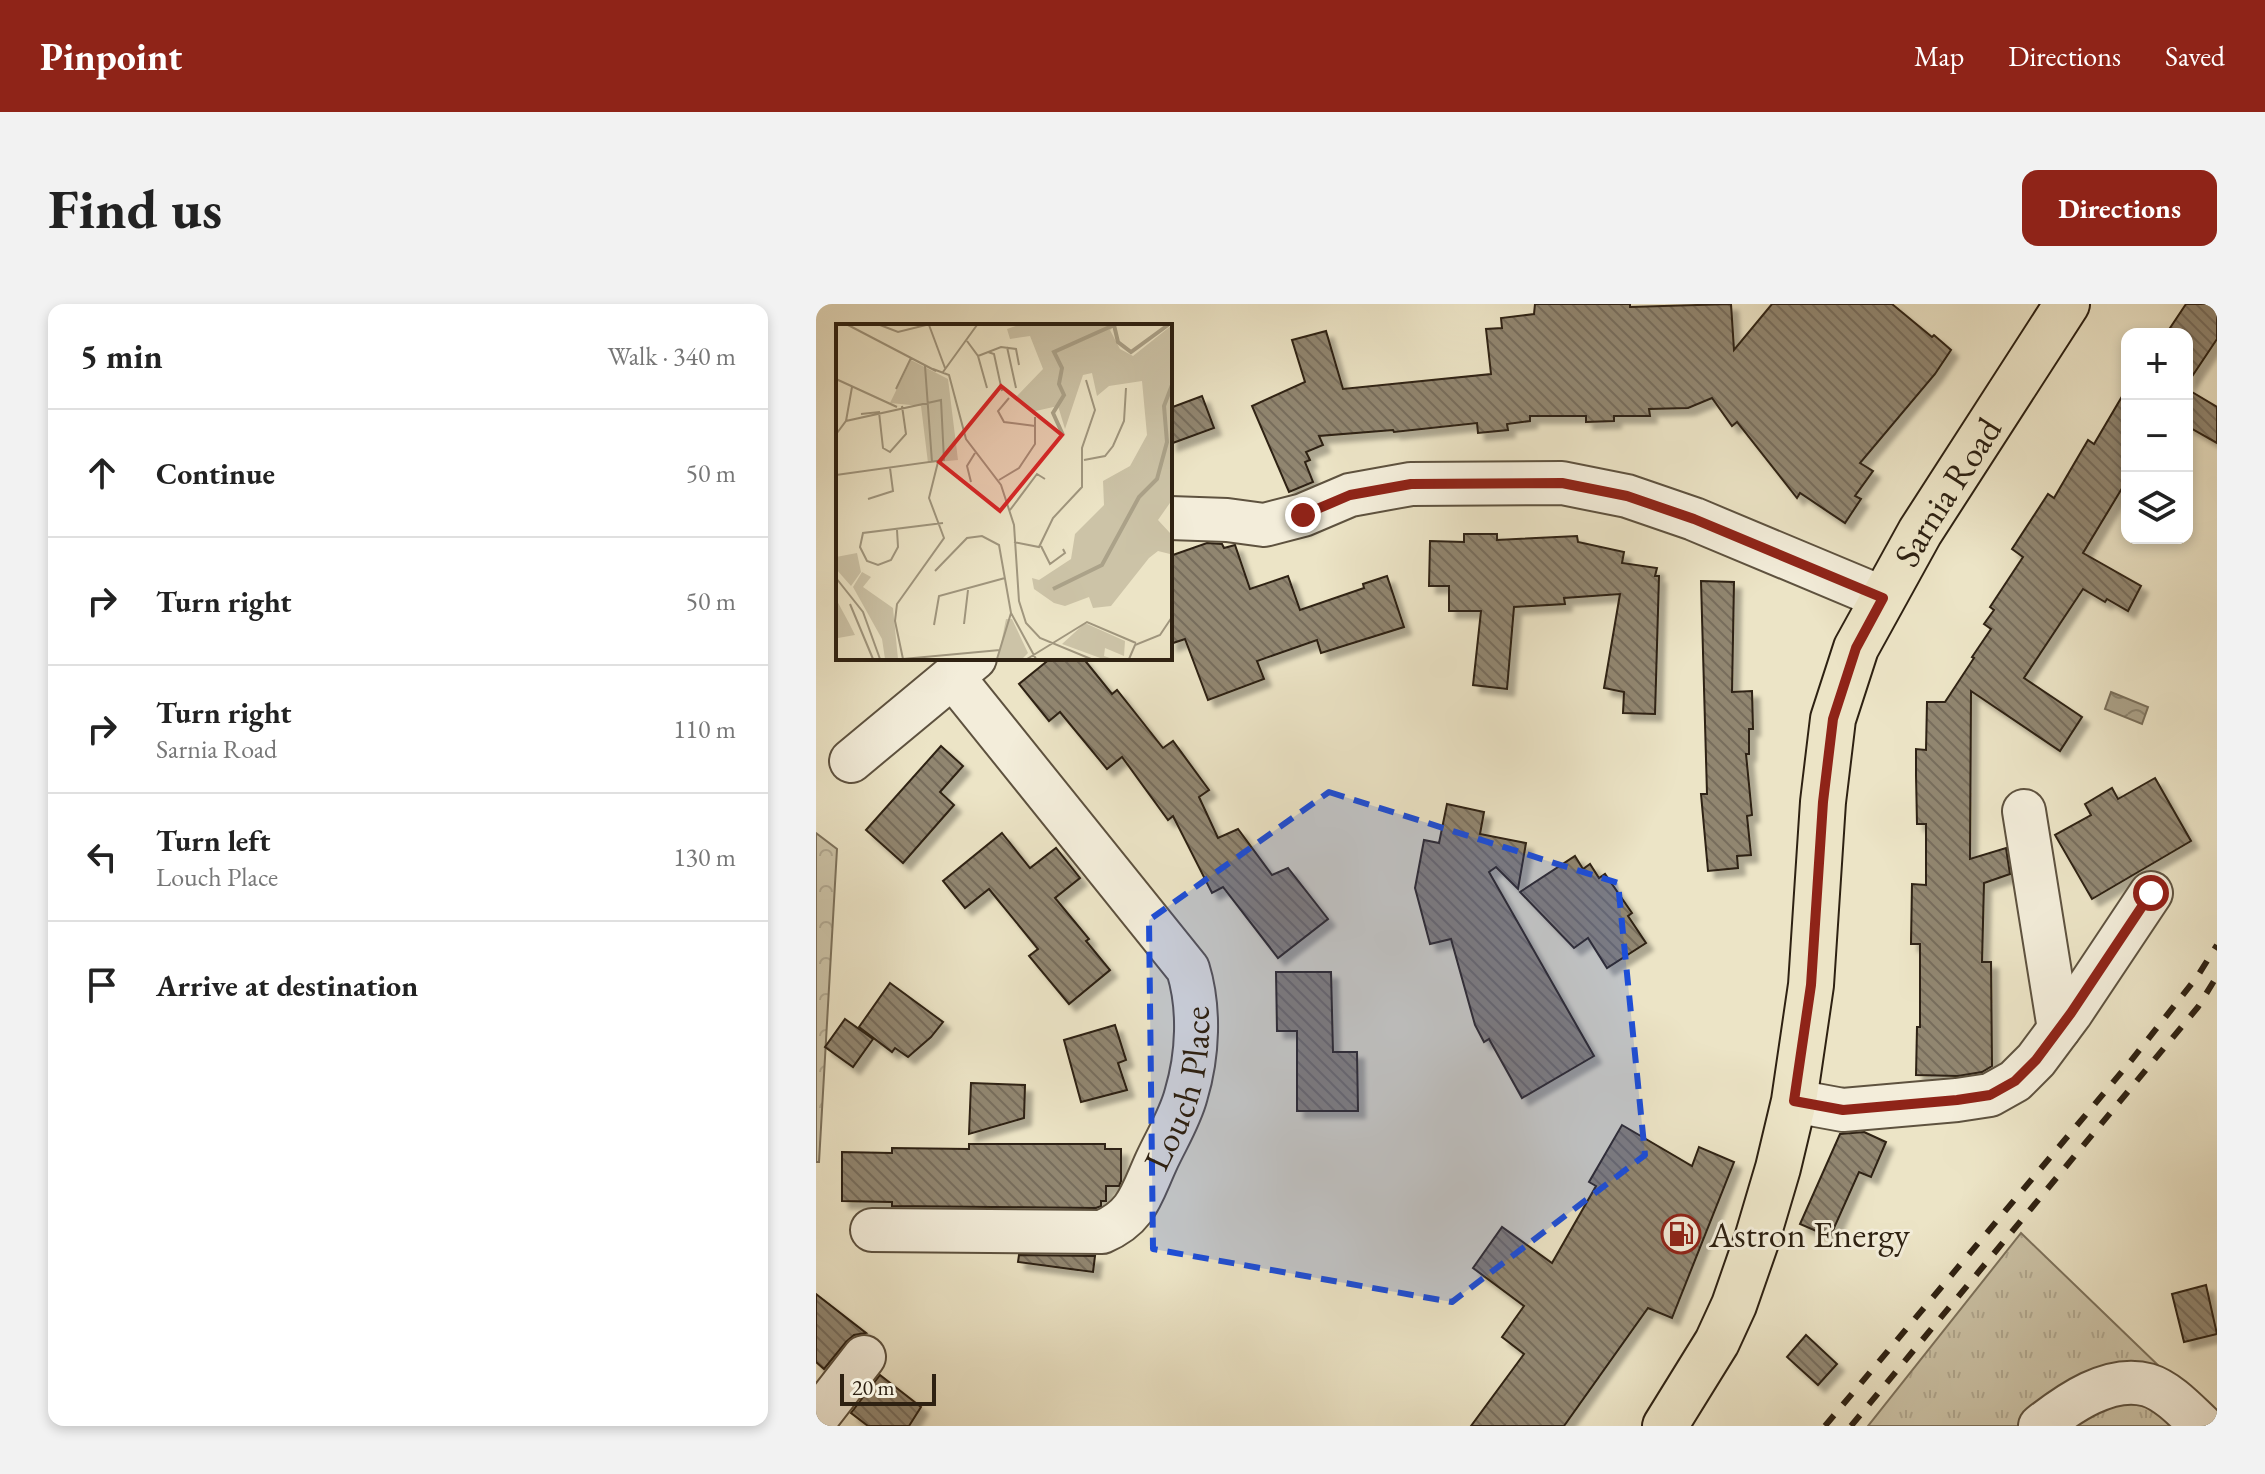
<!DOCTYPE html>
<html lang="en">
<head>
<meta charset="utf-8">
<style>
	:root { --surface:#fff; --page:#f2f2f2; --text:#222; --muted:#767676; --line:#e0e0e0; --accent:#8f2418 }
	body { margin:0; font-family:"EB Garamond",serif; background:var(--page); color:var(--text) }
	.controls { position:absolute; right:24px; top:24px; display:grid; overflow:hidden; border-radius:16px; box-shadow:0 4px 12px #0003 }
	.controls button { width:72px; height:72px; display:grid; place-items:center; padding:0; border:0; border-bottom:2px solid var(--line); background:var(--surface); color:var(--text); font:40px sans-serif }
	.scale { position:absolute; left:24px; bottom:20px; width:96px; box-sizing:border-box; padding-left:8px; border:4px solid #2e2112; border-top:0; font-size:22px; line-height:28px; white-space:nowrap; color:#2e2112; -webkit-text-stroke:6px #f3edda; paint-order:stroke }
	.stop { position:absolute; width:24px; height:24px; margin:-18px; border:6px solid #8f2418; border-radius:50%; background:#fff }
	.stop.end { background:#8f2418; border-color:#fff; box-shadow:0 2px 8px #0008 }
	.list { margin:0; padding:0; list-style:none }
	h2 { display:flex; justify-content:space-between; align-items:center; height:104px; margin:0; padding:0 32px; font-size:34px }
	h2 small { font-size:26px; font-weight:400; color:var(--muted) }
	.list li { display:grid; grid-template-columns:52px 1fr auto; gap:24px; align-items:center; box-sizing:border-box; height:128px; padding:0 32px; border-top:2px solid var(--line) }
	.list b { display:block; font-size:30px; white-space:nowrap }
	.list p { margin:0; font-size:26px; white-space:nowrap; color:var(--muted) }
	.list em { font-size:26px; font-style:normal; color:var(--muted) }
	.icon { flex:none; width:44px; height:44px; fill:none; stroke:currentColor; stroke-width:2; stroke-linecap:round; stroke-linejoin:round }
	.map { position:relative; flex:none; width:1401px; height:1122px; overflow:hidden; border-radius:16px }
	header { display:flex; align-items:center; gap:48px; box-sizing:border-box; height:112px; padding:0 40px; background:var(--accent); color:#fff }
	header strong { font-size:38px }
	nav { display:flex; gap:44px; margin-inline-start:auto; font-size:28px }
	.intro { display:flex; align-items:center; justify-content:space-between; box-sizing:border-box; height:192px; padding:0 48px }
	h1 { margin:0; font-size:56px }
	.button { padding:20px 36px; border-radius:16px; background:var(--accent); color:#fff; font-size:28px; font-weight:700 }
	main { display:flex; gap:48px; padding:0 48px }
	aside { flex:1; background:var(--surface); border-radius:16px; box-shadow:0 4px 12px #0003 }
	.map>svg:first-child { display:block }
	.grass { fill:url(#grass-tufts); stroke:#7d725c; stroke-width:2 }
	.forest { fill:url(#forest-crowns); stroke:#7d725c; stroke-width:2 }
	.water { fill:url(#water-waves); stroke:#796e59; stroke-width:2 }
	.building { fill:url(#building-back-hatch); stroke:#2e2112; stroke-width:2; filter:url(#shadow) }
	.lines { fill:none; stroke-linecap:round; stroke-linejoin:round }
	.minor-casing { stroke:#5e523f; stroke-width:46 }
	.major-casing { stroke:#2e2112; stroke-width:48 }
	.minor { stroke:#f3edda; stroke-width:42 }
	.major { stroke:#ece4c6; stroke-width:44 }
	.rail { stroke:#2e2112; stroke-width:6; stroke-dasharray:14 14; stroke-linecap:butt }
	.route { stroke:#8f2418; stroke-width:10 }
	.marked { fill:#1d4ed8; fill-opacity:0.2; stroke:#1d4ed8; stroke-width:6; stroke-dasharray:16 10; stroke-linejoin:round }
	.labels { text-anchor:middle; stroke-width:6; stroke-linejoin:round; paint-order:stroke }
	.street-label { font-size:36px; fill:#2e2112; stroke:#f3edda }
	.poi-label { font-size:36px; fill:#2e2112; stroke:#f3edda; text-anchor:start }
	.inset-river { fill:none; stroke:#aba289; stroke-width:4 }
	.inset-road { fill:none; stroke:#a0967e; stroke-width:2 }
	.view { fill:#d62828; fill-opacity:0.15; stroke:#d62828; stroke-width:4 }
	.inset-edge { fill:none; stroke:#2e2112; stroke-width:4 }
</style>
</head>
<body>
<header>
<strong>Pinpoint</strong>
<nav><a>Map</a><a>Directions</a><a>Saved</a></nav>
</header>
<div class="intro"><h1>Find us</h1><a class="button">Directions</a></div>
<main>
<aside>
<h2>5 min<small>Walk · 340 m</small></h2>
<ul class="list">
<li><svg class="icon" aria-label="ahead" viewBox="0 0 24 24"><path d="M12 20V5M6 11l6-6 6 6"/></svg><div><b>Continue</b></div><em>50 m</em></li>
<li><svg class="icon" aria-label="right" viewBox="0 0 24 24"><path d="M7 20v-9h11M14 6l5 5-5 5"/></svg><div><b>Turn right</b></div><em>50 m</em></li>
<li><svg class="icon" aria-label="right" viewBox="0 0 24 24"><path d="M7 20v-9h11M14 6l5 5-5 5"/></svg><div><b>Turn right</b><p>Sarnia Road</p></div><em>110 m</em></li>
<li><svg class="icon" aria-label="left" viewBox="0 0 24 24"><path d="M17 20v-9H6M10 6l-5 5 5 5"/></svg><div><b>Turn left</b><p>Louch Place</p></div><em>130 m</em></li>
<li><svg class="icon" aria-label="arrive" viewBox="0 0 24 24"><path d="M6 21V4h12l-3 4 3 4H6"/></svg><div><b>Arrive at destination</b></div></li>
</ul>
</aside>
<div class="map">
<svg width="1401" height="1122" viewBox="0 0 1401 1122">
	<defs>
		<pattern id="grass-tufts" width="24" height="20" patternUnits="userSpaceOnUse" patternTransform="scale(2)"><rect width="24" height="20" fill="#ccc3a7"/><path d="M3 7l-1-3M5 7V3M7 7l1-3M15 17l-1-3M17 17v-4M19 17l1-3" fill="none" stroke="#b0a78f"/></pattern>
		<pattern id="forest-crowns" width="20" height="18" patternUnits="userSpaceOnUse" patternTransform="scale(2)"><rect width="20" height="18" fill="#ccc3a7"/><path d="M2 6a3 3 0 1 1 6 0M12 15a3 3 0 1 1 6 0" fill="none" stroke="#b0a78f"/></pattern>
		<pattern id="water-waves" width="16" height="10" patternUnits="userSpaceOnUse" patternTransform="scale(2)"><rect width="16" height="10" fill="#aba289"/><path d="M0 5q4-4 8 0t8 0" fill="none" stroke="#8c846f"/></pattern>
		<pattern id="building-back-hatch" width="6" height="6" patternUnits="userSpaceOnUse" patternTransform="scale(2)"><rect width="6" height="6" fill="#918670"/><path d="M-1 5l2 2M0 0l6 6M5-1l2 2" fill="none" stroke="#776d5b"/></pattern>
		<filter id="shadow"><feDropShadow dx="7" dy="7" stdDeviation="2" flood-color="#0004"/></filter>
	</defs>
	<rect width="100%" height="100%" fill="#ece4c6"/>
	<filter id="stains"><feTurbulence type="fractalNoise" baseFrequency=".0025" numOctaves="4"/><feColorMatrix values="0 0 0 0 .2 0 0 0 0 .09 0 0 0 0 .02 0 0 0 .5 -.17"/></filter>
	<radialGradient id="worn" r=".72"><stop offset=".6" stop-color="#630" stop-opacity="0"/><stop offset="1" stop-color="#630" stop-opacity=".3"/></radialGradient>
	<!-- grass -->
	<path class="grass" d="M1205,929L1347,1066L1401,1122H1052Z"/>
	<!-- forest -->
	<path class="forest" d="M0,529L21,545L3,858H0Z"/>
	<!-- water -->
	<path class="water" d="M1295,388L1332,403L1326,420L1289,405Z"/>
	<!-- building -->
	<g class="building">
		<path d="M719,0H814V3L915,0L918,46L956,0H1076L1116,33L1118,31L1135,46L1119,70L1044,159L1057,167L1039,192L1045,195L1029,219L984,189L981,194L921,118L916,122L896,94L872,104L833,105L834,112H798V117L770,118V112H714V117L691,120L692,126L662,129L661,119L578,128L577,126L503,132L507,141L490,148L494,156L489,158L497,178L473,188L436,102L489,78L476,36L510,27L527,85L675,70L670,25L686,24L685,14L718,10Z"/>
		<path d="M1370,0H1401V35L1371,80V30H1350Z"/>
		<path d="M1311,84V176L1267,249L1325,282L1312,307L1291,295L1289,298L1267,285L1208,374L1266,413L1244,447L1155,387L1154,555L1190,544L1194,570L1168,579L1166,658H1175L1176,762L1166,768L1142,772L1100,771L1101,723H1104V640H1095L1096,580L1110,581V520H1101L1100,471V445L1110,446L1111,398H1129L1158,354L1156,353L1175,325L1168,320L1178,306L1174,303L1207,253L1196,245L1232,190L1238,194L1272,136L1278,140Z"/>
		<path d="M1371,85L1401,103V139L1371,122Z"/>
		<path d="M386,92L398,124L354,140V104Z"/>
		<path d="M648,230H681V236L761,232L762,238L808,248L806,259L841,264L839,272H843L839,410L807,409L808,388L788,384L804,290L748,294L749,300L698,303L691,385L657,381L665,307H633V282H613L614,237L648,238Z"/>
		<path d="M391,239L406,240L408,244L419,241L434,285L472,272L484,306L548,284L547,280L571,272L588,323L505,349L501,336L441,357L448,375L392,396L369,335L354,340V252Z"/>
		<path d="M885,277L918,278L916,388L936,387L937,425H933V450H930L936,511L931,512L935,551L921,552L922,564L892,567L885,490H891Z"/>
		<path d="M235,354H267L296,390L301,386L347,444L357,437L393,486L383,493L402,534L422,525L456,571L472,564L512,615L462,654L407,583L396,589L357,512L352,516L306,453L291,465L244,408L233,417L203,380Z"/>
		<path d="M125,442L147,462L124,488L138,501L87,559L50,526Z"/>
		<path d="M1339,474L1375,537L1276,595L1239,531L1275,511L1269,500L1296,484L1302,495Z"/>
		<path d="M631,500L668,508L664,530L710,539L702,585L680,563L673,568L778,752L706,794L673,735L668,738L659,721L635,635L614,640L599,584L608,536L623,539Z"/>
		<path d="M186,529L214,564L240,544L264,574L239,594L273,635L270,637L294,666L253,700L213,652L222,645L173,585L149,604L127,577Z"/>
		<path d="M759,552L767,565L774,560L783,574L789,570L816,609L812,612L830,639L791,664L772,634L758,644L704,588Z"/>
		<path d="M460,668H515L517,748H541L542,807H481V727H461Z"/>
		<path d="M74,679L127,718L115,733L92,753L79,744L76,748L43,723Z"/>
		<path d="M29,715L57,735L37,763L9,743Z"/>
		<path d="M299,721L310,756L302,759L311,786L265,798L248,736Z"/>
		<path d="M155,779L209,781L208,814L153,830Z"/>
		<path d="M806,821L876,862L883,843L918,858L856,1014L832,1004L748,1122H655L708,1050L686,1033L708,1002L657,964L686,923L736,959L780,882L773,878Z"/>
		<path d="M1048,828L1070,838L1055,873L1043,868L1014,933L984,920L1024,830Z"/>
		<path d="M153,840H289V845H305V877L303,882H290V897H285V902L280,904L76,902V898L26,897V848L76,849V844L153,845Z"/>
		<path d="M203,951L279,952L277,968L202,958Z"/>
		<path d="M1390,981L1401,1030L1368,1038L1356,990Z"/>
		<path d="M0,990L50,1029L38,1031L30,1038L8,1065L0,1058Z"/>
		<path d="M990,1031L1021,1060L1002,1081L971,1053Z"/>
		<path d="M64,1071L105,1103L93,1122H52L35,1109Z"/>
	</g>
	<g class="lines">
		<!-- minor casing -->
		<g class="minor-casing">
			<g id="minor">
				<path d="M354,214L411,216L448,221L487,211L534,191L595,180L746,179L811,192L878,215L1067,294"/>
				<path d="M35,457L159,354"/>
				<path d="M1208,507L1243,725"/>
				<path d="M978,797L1027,806L1141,796L1174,791L1199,777L1220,756L1255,709L1335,589"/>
				<path id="s1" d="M56,926L286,928C321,913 325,891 340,858C350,836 364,814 370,791C382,751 384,704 372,665L137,373"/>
				<path d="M0,1115L48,1053"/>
				<path d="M1224,1122C1252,1100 1294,1070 1332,1081C1352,1087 1371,1108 1386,1122"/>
			</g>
		</g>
		<!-- major casing -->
		<g class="major-casing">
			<g id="major">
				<path id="s2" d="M849,1122L901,1038L918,1001L941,935L962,864L978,797L995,681L1007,498L1017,415L1040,344L1104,228L1251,0"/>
			</g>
		</g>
		<!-- minor -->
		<use href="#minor" class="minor"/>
		<!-- major -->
		<use href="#major" class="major"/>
		<!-- rail -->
		<g class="rail">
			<path d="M1009,1122L1314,758L1381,673L1401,641"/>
			<path d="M1035,1122L1382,703L1401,672"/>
		</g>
	</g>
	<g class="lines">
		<!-- route -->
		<path class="route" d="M487,211L534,191L595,180L746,179L811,192L878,215L1067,294L1040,344L1017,415L1007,498L995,681L978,797L1027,806L1141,796L1174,791L1199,777L1220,756L1255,709L1335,589"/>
	</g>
	<!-- marked area -->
	<path class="marked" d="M513,488L802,579L829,851L636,998L337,945L333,616Z"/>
	<!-- icons -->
	<defs>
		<g id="fuel-ring" transform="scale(2)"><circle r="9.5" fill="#f3edda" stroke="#8f2418" stroke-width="1.5"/><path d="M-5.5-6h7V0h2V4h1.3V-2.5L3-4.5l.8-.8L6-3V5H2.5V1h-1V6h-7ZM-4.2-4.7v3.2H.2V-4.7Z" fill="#8f2418"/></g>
	</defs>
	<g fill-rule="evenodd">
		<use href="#fuel-ring" x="865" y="930"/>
	</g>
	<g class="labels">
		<!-- street labels -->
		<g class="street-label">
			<text dy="13" stroke="none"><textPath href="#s2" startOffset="992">Sarnia Road</textPath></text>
			<text dy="13" stroke="none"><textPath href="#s1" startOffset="400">Louch Place</textPath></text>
		</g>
		<!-- poi labels -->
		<g class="poi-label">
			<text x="893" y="943">Astron Energy</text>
		</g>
	</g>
	<!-- overview -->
	<g transform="translate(20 20)">
		<rect width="336" height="336" fill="#ece4c6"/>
		<path d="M75,36L112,55L122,136L92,139L85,82L54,79ZM170,295H176L192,329L186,335H162Z" fill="#ccc3a7"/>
		<path d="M183,1H280L274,6L284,25L297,32L336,1V176L322,196L334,209V230L322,227L313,234L275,282L257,284L253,273L229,282L218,279L198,265L196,254L203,256L235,235L239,210L268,181L267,157L294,142L311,111L306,57L273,62L261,72L256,49L247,51L229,105L222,82L195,88L179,74L207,45L194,12L174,15L171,5ZM21,229L25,248L15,262L0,245V233ZM26,248L35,253L27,263L57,284L62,335H49L46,315L17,263ZM0,275L13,299L19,311L2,314ZM249,299L289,317L288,332L269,324L268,332L277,335H267L226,320Z" fill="#ccc3a7"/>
		<path class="inset-river" d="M278,1L282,18L295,28L332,1M227,111L217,89L228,71L223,60L226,44L218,28L278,1M217,265L266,241L303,173L321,155L331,118L328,82L336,61"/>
		<path class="inset-road" d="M12,1L100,47M44,1L62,8L90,1M93,1L109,44M131,17L142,32L151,64M171,23L180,64M152,28L158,30L166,67M142,32L165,23L180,25L183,41M89,42L96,138M97,45L113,51L130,115L165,161L178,201L183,277L190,299L204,314L255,335M107,48L141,1M0,55L61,83M60,65L75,34M173,74L162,87L168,98L199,102M25,90L43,88L47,124L54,128L70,110L66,82M10,97L16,63M0,122L1,109L10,97L105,76L108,136L0,151M248,136L269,132L277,122L288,97L290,64M163,156L183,144L199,120V93M135,158L131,142L139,129M32,175L57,167L54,144M174,186L201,150L209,155M61,206L62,223L55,236L42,241L31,237L24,223L27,209L107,199M178,218L203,223L217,194L246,163V124L259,86L250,56M205,222L214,240L229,229L227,225M99,247L131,214L146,212L163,221L175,289L200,335M0,254L27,288L44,335M14,280L37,335M128,300L132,266M98,301L103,272L169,254M67,335L59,297L61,280L108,214L93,174L102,138M67,335L164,326M161,335L175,289M191,335L251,298L300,319M293,335L299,321L324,311L336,293"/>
		<path class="view" d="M165,62L226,111L164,187L103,138Z"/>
		<rect width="336" height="336" class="inset-edge"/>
	</g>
	<rect width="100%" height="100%" filter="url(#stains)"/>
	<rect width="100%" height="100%" fill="url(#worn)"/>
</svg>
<div class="controls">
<button>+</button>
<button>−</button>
<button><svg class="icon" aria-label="layers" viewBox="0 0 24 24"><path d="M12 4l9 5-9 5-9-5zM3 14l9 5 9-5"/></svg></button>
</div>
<div class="scale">20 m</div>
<div class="stop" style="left:1335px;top:589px"></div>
<div class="stop end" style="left:487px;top:211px"></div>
</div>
</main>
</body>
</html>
